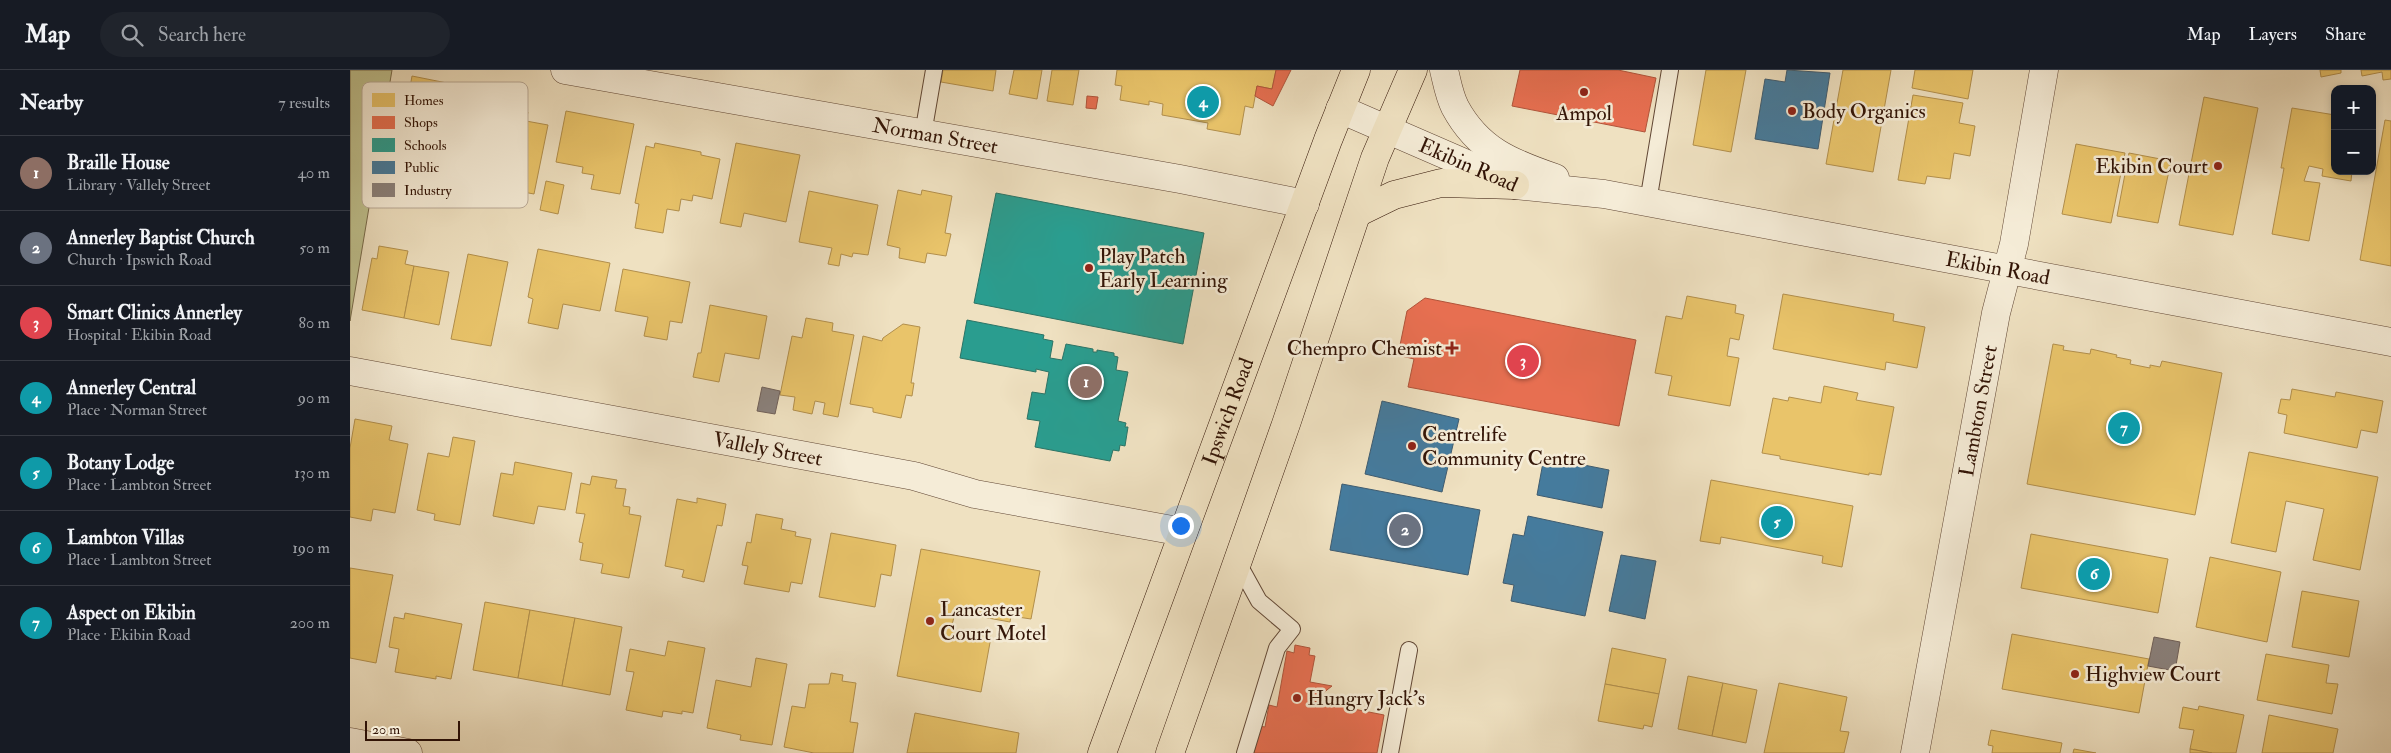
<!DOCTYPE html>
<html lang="en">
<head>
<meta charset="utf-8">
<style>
	:root { --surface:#171b24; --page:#20242c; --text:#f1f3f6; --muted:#9ea1a6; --line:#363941; --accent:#c59692 }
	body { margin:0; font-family:"IM FELL Double Pica",serif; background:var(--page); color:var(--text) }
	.controls { position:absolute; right:15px; top:15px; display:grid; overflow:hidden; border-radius:10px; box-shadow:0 2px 8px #0003 }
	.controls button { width:45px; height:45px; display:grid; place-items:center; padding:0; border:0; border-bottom:1px solid var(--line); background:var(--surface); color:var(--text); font:25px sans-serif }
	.scale { position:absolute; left:15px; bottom:12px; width:95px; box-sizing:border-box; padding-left:5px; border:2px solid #321406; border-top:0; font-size:14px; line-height:18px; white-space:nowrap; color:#321406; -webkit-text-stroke:4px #f5ecd7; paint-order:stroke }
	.you { position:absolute; left:830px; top:455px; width:18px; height:18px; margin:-12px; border:4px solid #fff; border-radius:50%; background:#1a73e8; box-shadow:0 0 0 8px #1a73e833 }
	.badge { display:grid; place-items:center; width:32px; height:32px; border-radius:50%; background:var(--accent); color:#fff; font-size:16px; font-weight:700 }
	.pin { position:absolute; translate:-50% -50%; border:2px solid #fff; box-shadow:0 1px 5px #0006 }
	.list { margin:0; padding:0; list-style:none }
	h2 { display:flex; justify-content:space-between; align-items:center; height:65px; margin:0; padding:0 20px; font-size:21px }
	h2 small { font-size:16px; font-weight:400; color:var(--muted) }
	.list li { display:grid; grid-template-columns:32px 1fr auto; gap:15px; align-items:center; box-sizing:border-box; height:75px; padding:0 20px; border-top:1px solid var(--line) }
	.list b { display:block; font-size:19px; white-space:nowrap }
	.list p { margin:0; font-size:16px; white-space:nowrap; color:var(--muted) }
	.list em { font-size:16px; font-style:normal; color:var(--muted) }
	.icon { flex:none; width:28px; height:28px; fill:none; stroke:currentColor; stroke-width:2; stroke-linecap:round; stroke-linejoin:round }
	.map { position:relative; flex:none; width:2041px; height:683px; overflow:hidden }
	header { display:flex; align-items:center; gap:30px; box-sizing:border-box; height:70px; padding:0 25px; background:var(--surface); border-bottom:1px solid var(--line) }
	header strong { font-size:24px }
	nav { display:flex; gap:28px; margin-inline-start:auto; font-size:18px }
	.search { width:350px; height:45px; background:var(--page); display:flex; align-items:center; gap:12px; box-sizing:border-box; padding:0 18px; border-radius:28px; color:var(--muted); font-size:19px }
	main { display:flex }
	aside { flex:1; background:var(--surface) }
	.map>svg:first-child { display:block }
	.green { fill:#bfc18e; stroke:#786a4a }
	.homes { fill:#e9c46a; stroke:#b28f4c }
	.shops { fill:#e76f51; stroke:#b1543a }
	.schools { fill:#2a9d8f; stroke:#2c7466 }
	.public { fill:#457b9d; stroke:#3f5c70 }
	.industry { fill:#8a817c; stroke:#706059 }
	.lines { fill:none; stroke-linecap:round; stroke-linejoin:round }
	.service-casing { stroke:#614735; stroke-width:18 }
	.minor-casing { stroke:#614735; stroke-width:29 }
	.tertiary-casing { stroke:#614735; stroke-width:29 }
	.trunk-casing { stroke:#321406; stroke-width:29 }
	.service { stroke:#f5ecd7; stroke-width:16 }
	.minor { stroke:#f5ecd7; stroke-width:28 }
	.tertiary { stroke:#f5ecd7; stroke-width:28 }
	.trunk { stroke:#efe1c1; stroke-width:28 }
	.poi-dot { fill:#8f2418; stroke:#f5ecd7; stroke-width:2 }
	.labels { text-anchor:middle; stroke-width:5; stroke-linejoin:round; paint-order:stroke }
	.poi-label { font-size:21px; fill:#321406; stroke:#f5ecd7; text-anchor:start }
	.street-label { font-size:21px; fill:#321406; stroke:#f5ecd7 }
	.key { fill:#f5ecd7; stroke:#baab98; stroke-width:1 }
	.key-label { font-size:14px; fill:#321406 }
</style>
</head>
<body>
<header>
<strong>Map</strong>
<div class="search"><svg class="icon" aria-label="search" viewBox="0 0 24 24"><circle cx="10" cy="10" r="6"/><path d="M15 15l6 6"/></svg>Search here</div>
<nav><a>Map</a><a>Layers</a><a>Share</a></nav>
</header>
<main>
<aside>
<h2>Nearby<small>7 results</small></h2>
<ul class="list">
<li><span class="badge" style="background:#8d6e63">1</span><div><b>Braille House</b><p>Library · Vallely Street</p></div><em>40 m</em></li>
<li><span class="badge" style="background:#6b7280">2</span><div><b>Annerley Baptist Church</b><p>Church · Ipswich Road</p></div><em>50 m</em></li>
<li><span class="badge" style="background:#e0444e">3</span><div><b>Smart Clinics Annerley</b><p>Hospital · Ekibin Road</p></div><em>80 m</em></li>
<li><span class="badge" style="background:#0f9aa8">4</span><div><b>Annerley Central</b><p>Place · Norman Street</p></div><em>90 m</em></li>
<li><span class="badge" style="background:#0f9aa8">5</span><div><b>Botany Lodge</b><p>Place · Lambton Street</p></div><em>130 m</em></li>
<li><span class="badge" style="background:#0f9aa8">6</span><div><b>Lambton Villas</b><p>Place · Lambton Street</p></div><em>190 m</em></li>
<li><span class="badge" style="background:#0f9aa8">7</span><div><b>Aspect on Ekibin</b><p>Place · Ekibin Road</p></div><em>200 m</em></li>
</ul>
</aside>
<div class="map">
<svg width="2041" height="683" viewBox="0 0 2041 683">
	<rect width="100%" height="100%" fill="#efe1c1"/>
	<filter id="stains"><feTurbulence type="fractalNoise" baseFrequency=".004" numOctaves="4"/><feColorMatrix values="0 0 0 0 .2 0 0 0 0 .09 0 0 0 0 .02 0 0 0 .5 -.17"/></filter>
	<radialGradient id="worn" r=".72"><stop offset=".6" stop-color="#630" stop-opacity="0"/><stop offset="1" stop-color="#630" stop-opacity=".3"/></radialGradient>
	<!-- green -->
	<path class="green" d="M0,0H42L0,251Z"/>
	<!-- homes -->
	<g class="homes">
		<path d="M593,0H646L643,21L591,12Z"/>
		<path d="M664,0H692L687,29L659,24Z"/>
		<path d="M702,0H729L723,35L697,31Z"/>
		<path d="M767,0H926L922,19L907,16L903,38L895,36L890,65L857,59L858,53L812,45L813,34L799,31V35L770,30L772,16L765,15Z"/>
		<path d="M1356,0H1396L1381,82L1343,75Z"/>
		<path d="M1493,0H1541L1523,102L1476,94Z"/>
		<path d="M1565,0H1623L1618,29L1562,18Z"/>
		<path d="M1970,0H1991V3L1971,7Z"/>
		<path d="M2011,0H2041V9L2033,10L2032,2L2012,6Z"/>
		<path d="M62,6L97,13L94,30L106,32L104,43L121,46L116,76L71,67L68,84L51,81L54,64L52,63Z"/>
		<path d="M1563,25L1613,33L1609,53L1625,56L1620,86L1604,83L1600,109L1577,106L1575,114L1548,110Z"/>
		<path d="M1854,27L1908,38L1883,165L1829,155Z"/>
		<path d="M149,36L178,42L176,51L198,55L184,124L140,116L136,135L118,132L124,102L136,105Z"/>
		<path d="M1942,38L1985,45V101H2002L2001,111L1972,106L1973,99L1959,96L1954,111L1970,113L1959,171L1922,164L1934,98H1931Z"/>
		<path d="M216,41L284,54L270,124L241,119L244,105L232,103L233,97L206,92Z"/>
		<path d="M2035,50L2041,51V196L2010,190Z"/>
		<path d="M305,73L351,82V85L370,89L362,129L343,125L342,131L331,129L329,141L317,139L313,163L285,158L289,134L285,133L296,76L304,78Z"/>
		<path d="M386,73L450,85L436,152L394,143L391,157L370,153Z"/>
		<path d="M1726,74L1775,83L1761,153L1712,144Z"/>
		<path d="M1779,83L1821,91L1808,153L1767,146Z"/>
		<path d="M196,111L214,115L208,144L190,140Z"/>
		<path d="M548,120L571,125L572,120L602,126L595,163L601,164L596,186L577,183L575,193L549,188L550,178L537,175Z"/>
		<path d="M459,121L528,135L518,185L503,183L502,187L491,184L489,196L478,194L482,178L449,172Z"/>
		<path d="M29,176L58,181L55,194L64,196L54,248L12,240L22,188L27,189Z"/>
		<path d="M188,179L260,193L250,241L213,234L208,259L178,253L183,229L178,227Z"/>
		<path d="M118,184L158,192L141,276L101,269Z"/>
		<path d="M64,196L99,202L89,255L54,248Z"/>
		<path d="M273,199L340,212L332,253L320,251L317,270L294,266L298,247L265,241Z"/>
		<path d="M1433,224L1544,244L1543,251L1575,257L1567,298L1536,292L1535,300L1423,279Z"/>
		<path d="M1337,226L1386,235L1385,243L1394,245L1389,270L1380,268L1377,286L1389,288L1380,336L1318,325L1322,306L1305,303L1316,246L1332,249Z"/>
		<path d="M360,235L417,246L409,289L375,283L369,312L343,307L348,283H351Z"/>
		<path d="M456,248L483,253L482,261L504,265L488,347L473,344L475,333L465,331L462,344L443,340L445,327L430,325L442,266L452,268Z"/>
		<path d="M553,254L570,257L561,313H564L562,326L556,325L551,348L523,342V338L500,334L513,266L532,271L533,268Z"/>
		<path d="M1703,274L1714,276L1713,280L1740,284L1741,279L1767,285L1766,287L1781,290L1780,294L1800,298V295L1810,297L1812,291L1872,303L1845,445L1677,414Z"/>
		<path d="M1474,316L1508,323L1506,330L1544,337L1531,405L1519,403V405L1430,389V386L1412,383L1423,328L1438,331L1439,327L1471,333Z"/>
		<path d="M1942,319L1985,327L1986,322L2033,331L2027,363L2011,360L2007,378L1934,363L1937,345L1928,343L1931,329L1940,330Z"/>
		<path d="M5,349L42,356L39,370L58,374L45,443L23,439L21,451L0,447V378Z"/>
		<path d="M103,367L125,371L110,455L84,450L85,444L67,440L78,383L99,387Z"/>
		<path d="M1899,382L2028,407L2010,500L1963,490L1974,439L1936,431L1926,482L1881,473Z"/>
		<path d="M165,392L222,403L215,440L188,436L184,454L143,446L151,403L163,405Z"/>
		<path d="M242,406L267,410L265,418L276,419L273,436L280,437L279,444L291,446L279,508L251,503L253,494L230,490L233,473L229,472L235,444L226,443L231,413L240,415Z"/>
		<path d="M1361,410L1503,436L1492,497L1472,493L1473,486L1371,467L1370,474L1350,471Z"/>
		<path d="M347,428L376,434L372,456L367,455L354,512L332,507L334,500L315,496L327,429L347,433Z"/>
		<path d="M406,444L433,449L431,459L446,462L445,466L461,469L452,514L441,512L439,522L394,514L398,496L392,495L397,472L401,473Z"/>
		<path d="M481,463L546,475L541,506L531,504L525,537L469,527Z"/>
		<path d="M1681,464L1818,489L1808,543L1671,518Z"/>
		<path d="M571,479L690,501L681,549L661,546L660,552L605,542L601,560L641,567L631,622L547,606Z"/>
		<path d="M1860,487L1931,502L1917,572L1846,557Z"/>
		<path d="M0,498L43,505L26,593L0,588Z"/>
		<path d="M1952,521L2009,531L1999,587L1942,577Z"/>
		<path d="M135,532L180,540L168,608L123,600Z"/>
		<path d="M180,540L225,548L212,616L168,608Z"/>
		<path d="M55,543L112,554L101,609L86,606V609L45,602L49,579L39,577L44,547L54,549Z"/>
		<path d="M225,548L272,557L260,625L212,616Z"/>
		<path d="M1662,564L1799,589L1789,643L1652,619Z"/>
		<path d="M318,571L355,578L343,643L332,641V644L313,641L312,647L276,640L284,602L276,601L280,579L315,586Z"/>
		<path d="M1262,578L1316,589L1309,624L1255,614Z"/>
		<path d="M1916,584L1979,595L1976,613L1988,614L1982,644L1907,630Z"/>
		<path d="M406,588L437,594L422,675L390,670L391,665L357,658L366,610L401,617Z"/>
		<path d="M481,603L493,605L492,611L506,613L500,652L508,653L503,683H464L434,677L442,636L455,638L459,614H479Z"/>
		<path d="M1338,606L1373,613L1362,666L1328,659Z"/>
		<path d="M1373,613L1407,620L1396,673L1362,666Z"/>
		<path d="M1429,613L1497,627L1490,661L1499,662L1494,683H1414Z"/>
		<path d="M1255,614L1309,624L1302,657L1294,655L1293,659L1248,651Z"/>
		<path d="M1849,636L1894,645L1886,683H1862L1840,679L1844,660L1829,658L1833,637L1848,640Z"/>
		<path d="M565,643L669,663L666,683H557Z"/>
		<path d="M1919,645L1988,659L1983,683H1912Z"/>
		<path d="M1641,660L1712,673L1710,683H1642L1643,676L1638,675Z"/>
		<path d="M1724,679L1746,683H1723Z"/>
		<path d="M1840,679L1862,683H1840Z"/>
	</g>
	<!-- shops -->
	<g class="shops">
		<path d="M926,0H941L923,36L905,26L907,16L922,19Z"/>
		<path d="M1170,0H1268L1306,8L1295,62L1162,36Z"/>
		<path d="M737,26L748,27L746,39L736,38Z"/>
		<path d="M1075,228L1286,270L1269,356L1058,317L1064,289L1048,285L1057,241Z"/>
		<path d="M945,575L960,578L959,585L965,586L960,612L982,616L963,631L1034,645L1027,683H904L909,656L915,657L919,635L927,637L937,581L944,583Z"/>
	</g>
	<!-- schools -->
	<g class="schools">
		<path d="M646,123L854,163L833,274L624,233Z"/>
		<path d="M617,250L694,265L693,269L703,271L700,288L712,290L716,274L743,279V282H747V280L764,283V286L768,287L766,300L778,302L768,351L776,353L775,357H778L775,376L770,375L769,381L763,380L760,391L685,377L690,351L677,349L682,322L695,324L699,302L686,299V302L610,288Z"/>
	</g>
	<!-- public -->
	<g class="public">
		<path d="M1437,0L1480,3L1468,79L1405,69L1415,9L1435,12Z"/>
		<path d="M1032,331L1109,349L1092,422L1015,404Z"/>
		<path d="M1194,387L1259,400L1252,438L1187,425Z"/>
		<path d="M992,414L1130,440L1118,505L980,480Z"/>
		<path d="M1178,446L1253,462L1235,546L1161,531L1164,515L1153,513L1163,464L1174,466Z"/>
		<path d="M1271,485L1306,491L1295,549L1259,541Z"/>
	</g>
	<!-- industry -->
	<g class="industry">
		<path d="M412,317L430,321L425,344L407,341Z"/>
		<path d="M1804,567L1830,572L1825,601L1798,596Z"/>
	</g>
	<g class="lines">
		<!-- service casing -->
		<g class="service-casing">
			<g id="service">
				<path d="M573,64L584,0"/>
				<path d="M1298,132L1320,0"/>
				<path d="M888,493L909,531L942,559L927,578L895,683"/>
				<path d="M1040,683L1059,580"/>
			</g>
		</g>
		<!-- minor casing -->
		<g class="minor-casing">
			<g id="minor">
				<path id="s1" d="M215,0L830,109L955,134"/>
				<path id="s2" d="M0,301L564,406L625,424L833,462"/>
				<path id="s3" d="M1565,683L1646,243L1664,174L1694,0"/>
			</g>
		</g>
		<!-- tertiary casing -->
		<g class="tertiary-casing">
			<g id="tertiary">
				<path d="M1094,0C1097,12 1099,25 1105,37C1128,80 1161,93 1205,108"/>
				<path id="s4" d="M990,39L1165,115L1254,124L2041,272"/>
				<path d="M0,672L58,683"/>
			</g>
		</g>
		<!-- trunk casing -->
		<g class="trunk-casing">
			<g id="trunk">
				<path d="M1007,143L1044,125L1091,113L1165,115"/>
				<path id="s5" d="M752,683L978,70L1006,0"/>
				<path d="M820,683L936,354L1025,88L1063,0"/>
			</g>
		</g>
		<!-- service -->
		<use href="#service" class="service"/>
		<!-- minor -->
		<use href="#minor" class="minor"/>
		<!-- tertiary -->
		<use href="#tertiary" class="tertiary"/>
		<!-- trunk -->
		<use href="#trunk" class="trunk"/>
	</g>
	<!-- markers -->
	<g class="poi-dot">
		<circle cx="1234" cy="22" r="5"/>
		<circle cx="1442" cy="41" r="5"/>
		<circle cx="1868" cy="96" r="5"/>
		<circle cx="739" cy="198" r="5"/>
		<path d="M1099.5 270.5h5v5h5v5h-5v5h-5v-5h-5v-5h5z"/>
		<circle cx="1062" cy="376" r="5"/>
		<circle cx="580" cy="551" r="5"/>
		<circle cx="1725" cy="604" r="5"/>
		<circle cx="947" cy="628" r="5"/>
	</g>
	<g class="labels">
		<!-- poi labels -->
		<g class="poi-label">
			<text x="1452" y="48">Body Organics</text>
			<text x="1234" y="50" text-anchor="middle">Ampol</text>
			<text x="1858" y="103" text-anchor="end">Ekibin Court</text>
			<text x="749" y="193">Play Patch<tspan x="749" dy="24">Early Learning</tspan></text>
			<text x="1092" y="285" text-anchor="end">Chempro Chemist</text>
			<text x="1072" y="371">Centrelife<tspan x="1072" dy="24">Community Centre</tspan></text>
			<text x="590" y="546">Lancaster<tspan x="590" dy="24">Court Motel</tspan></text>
			<text x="1735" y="611">Highview Court</text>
			<text x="957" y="635">Hungry Jack's</text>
		</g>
		<!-- street labels -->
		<g class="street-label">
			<text dy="7" stroke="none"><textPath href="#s1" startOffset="376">Norman Street</textPath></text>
			<text dy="7" stroke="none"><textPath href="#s4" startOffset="140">Ekibin Road</textPath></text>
			<text dy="7" stroke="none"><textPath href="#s4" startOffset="681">Ekibin Road</textPath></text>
			<text dy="7" stroke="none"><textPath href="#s5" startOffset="364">Ipswich Road</textPath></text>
			<text dy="7" stroke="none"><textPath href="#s3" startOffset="348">Lambton Street</textPath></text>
			<text dy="7" stroke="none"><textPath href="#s2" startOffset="425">Vallely Street</textPath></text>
		</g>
	</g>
	<!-- legend -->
	<rect x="12" y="12" width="166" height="126" rx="8" class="key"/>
	<rect x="22" y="23" width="23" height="14" fill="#e9c46a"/>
	<rect x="22" y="46" width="23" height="13" fill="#e76f51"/>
	<rect x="22" y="68" width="23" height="14" fill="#2a9d8f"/>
	<rect x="22" y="91" width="23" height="13" fill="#457b9d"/>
	<rect x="22" y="113" width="23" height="14" fill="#8a817c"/>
	<g class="key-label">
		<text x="54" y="35">Homes</text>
		<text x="54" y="57">Shops</text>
		<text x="54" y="80">Schools</text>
		<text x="54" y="102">Public</text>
		<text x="54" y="125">Industry</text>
	</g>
	<rect width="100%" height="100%" filter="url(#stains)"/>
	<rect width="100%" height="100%" fill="url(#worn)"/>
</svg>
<div class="controls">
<button>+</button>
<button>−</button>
</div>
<div class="scale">20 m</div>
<div class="you"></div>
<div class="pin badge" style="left:736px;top:312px;background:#8d6e63">1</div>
<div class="pin badge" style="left:1055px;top:460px;background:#6b7280">2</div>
<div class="pin badge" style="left:1173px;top:291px;background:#e0444e">3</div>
<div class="pin badge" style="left:853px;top:32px;background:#0f9aa8">4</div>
<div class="pin badge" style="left:1427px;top:452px;background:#0f9aa8">5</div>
<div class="pin badge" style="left:1744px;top:504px;background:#0f9aa8">6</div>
<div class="pin badge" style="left:1774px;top:358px;background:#0f9aa8">7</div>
</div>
</main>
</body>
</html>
